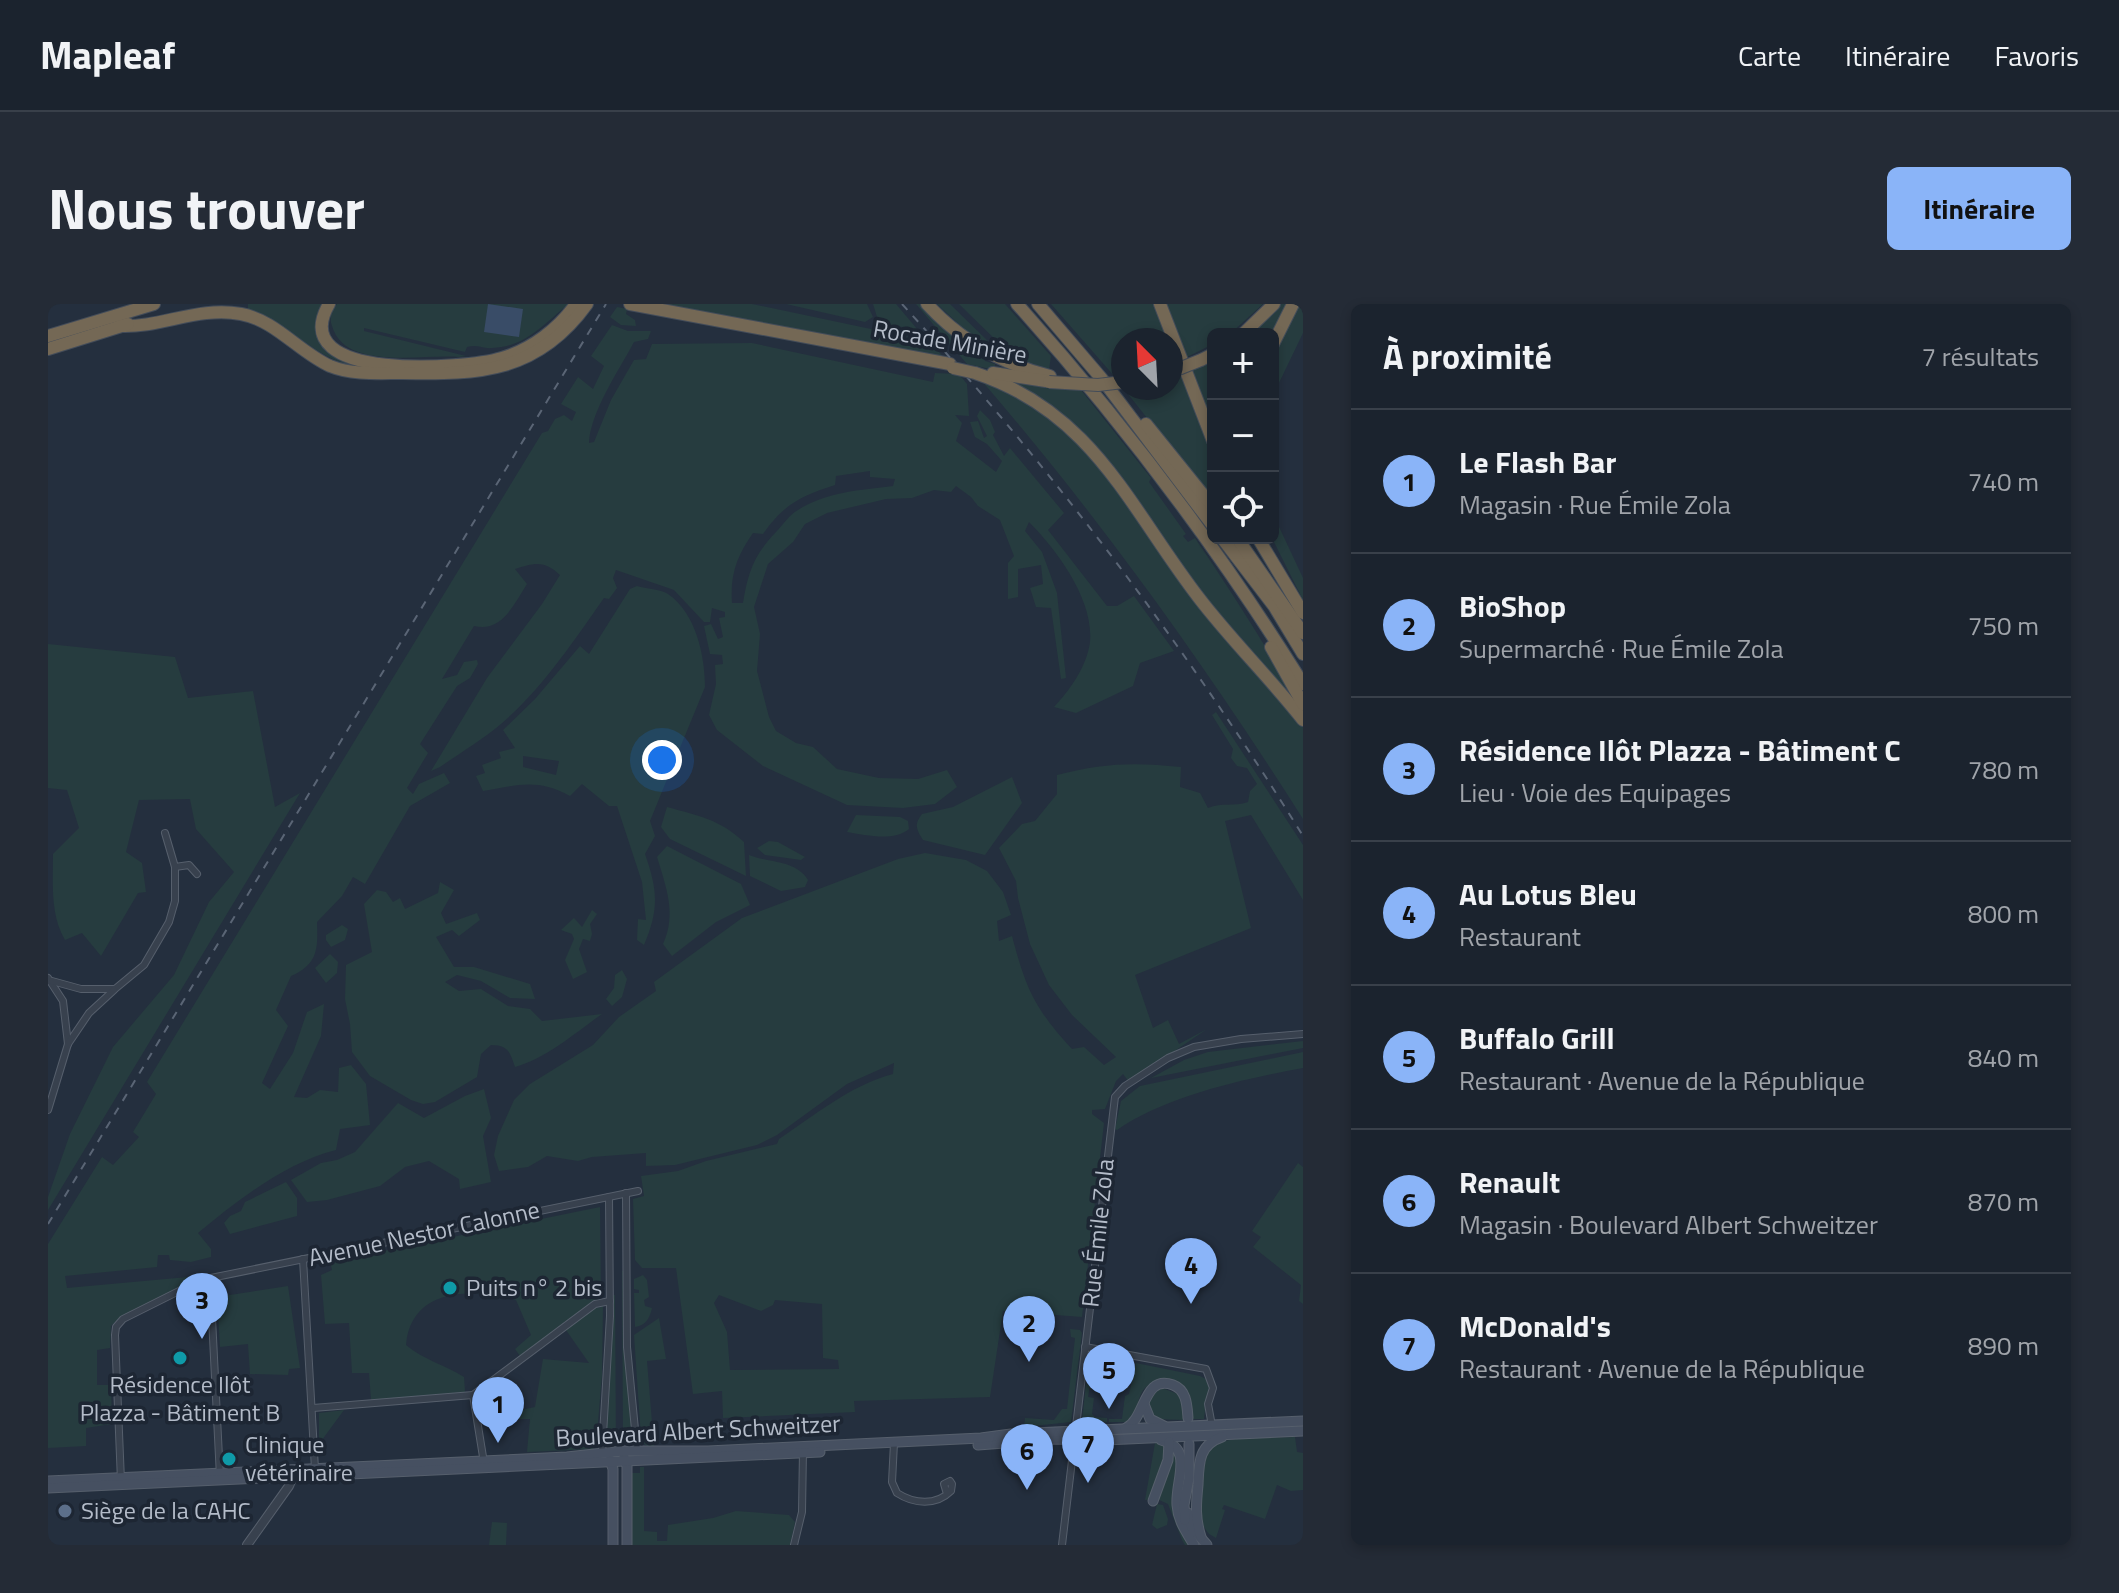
<!DOCTYPE html>
<html lang="fr">
<head>
<meta charset="utf-8">
<style>
	:root { --surface:#1b232e; --page:#242b36; --text:#f1f3f6; --muted:#a0a4aa; --line:#39404a; --accent:#8ab4f8 }
	body { margin:0; font-family:"Titillium Web",sans-serif; background:var(--page); color:var(--text) }
	.controls { position:absolute; right:24px; top:24px; display:grid; overflow:hidden; border-radius:12px; box-shadow:0 4px 12px #0003 }
	.controls button { width:72px; height:72px; display:grid; place-items:center; padding:0; border:0; border-bottom:2px solid var(--line); background:var(--surface); color:var(--text); font:40px sans-serif }
	.compass { position:absolute; left:1063px; top:24px; width:72px; height:72px; border-radius:50%; background:var(--surface); box-shadow:0 4px 12px #0003; rotate:336deg }
	.you { position:absolute; left:614px; top:456px; width:28px; height:28px; margin:-20px; border:6px solid #fff; border-radius:50%; background:#1a73e8; box-shadow:0 0 0 12px #1a73e833 }
	.badge { display:grid; place-items:center; width:52px; height:52px; border-radius:50%; background:var(--accent); color:#111; font-size:26px; font-weight:700 }
	.pin { position:absolute; translate:-50% -66px; filter:drop-shadow(0 2px 4px #0008) }
	.pin::after { content:''; position:absolute; top:42px; width:28px; height:24px; background:inherit; clip-path:polygon(0 0,100% 0,50% 100%) }
	.list { margin:0; padding:0; list-style:none }
	h2 { display:flex; justify-content:space-between; align-items:center; height:104px; margin:0; padding:0 32px; font-size:34px }
	h2 small { font-size:26px; font-weight:400; color:var(--muted) }
	.list li { display:grid; grid-template-columns:52px 1fr auto; gap:24px; align-items:center; box-sizing:border-box; height:144px; padding:0 32px; border-top:2px solid var(--line) }
	.list b { display:block; font-size:30px; white-space:nowrap }
	.list p { margin:0; font-size:26px; white-space:nowrap; color:var(--muted) }
	.list em { font-size:26px; font-style:normal; color:var(--muted) }
	.icon { flex:none; width:44px; height:44px; fill:none; stroke:currentColor; stroke-width:2; stroke-linecap:round; stroke-linejoin:round }
	.map { position:relative; flex:none; width:1255px; height:1241px; overflow:hidden; border-radius:12px }
	header { display:flex; align-items:center; gap:48px; box-sizing:border-box; height:112px; padding:0 40px; background:var(--surface); border-bottom:2px solid var(--line) }
	header strong { font-size:38px }
	nav { display:flex; gap:44px; margin-inline-start:auto; font-size:28px }
	.intro { display:flex; align-items:center; justify-content:space-between; box-sizing:border-box; height:192px; padding:0 48px }
	h1 { margin:0; font-size:56px }
	.button { padding:20px 36px; border-radius:12px; background:var(--accent); color:#111; font-size:28px; font-weight:700 }
	main { display:flex; gap:48px; padding:0 48px }
	aside { flex:1; background:var(--surface); border-radius:12px; box-shadow:0 4px 12px #0003 }
	.map>svg:first-child { display:block }
	.green { fill:#263c3f; fill-rule:evenodd }
	.water { fill:#394c67 }
	.lines { fill:none; stroke-linecap:round; stroke-linejoin:round }
	.minor-casing { stroke:#565f6c; stroke-width:8 }
	.tertiary-casing { stroke:#565f6c; stroke-width:10 }
	.secondary-casing { stroke:#565f6c; stroke-width:11 }
	.motorway-casing { stroke:#434c59; stroke-width:14 }
	.minor { stroke:#38414e; stroke-width:6 }
	.tertiary { stroke:#38414e; stroke-width:8 }
	.secondary { stroke:#465061; stroke-width:9 }
	.motorway { stroke:#746855; stroke-width:12 }
	.rail { stroke:#5a6575; stroke-width:2; stroke-dasharray:8 8; stroke-linecap:butt }
	.motorway-bridge-casing { stroke:#434c59; stroke-width:14; stroke-linecap:butt }
	.motorway-bridge { stroke:#746855; stroke-width:12 }
	.culture-dot { fill:#0f9aa8; stroke:#1d2633; stroke-width:3 }
	.service-dot { fill:#5c6f8a; stroke:#1d2633; stroke-width:3 }
	.labels { text-anchor:middle; stroke-width:7; stroke-linejoin:round; paint-order:stroke }
	.street-label { font-size:24px; fill:#b4bcc9; stroke:#1d2633 }
	.poi-label { font-size:24px; fill:#b4bcc9; stroke:#1d2633; text-anchor:start }
</style>
</head>
<body>
<header>
<strong>Mapleaf</strong>
<nav><a>Carte</a><a>Itinéraire</a><a>Favoris</a></nav>
</header>
<div class="intro"><h1>Nous trouver</h1><a class="button">Itinéraire</a></div>
<main>
<div class="map">
<svg width="1255" height="1241" viewBox="0 0 1255 1241">
	<rect width="100%" height="100%" fill="#242f3e"/>
	<!-- green -->
	<g class="green">
		<path d="M200,0H276L282,46L305,62C265,53 239,18 200,5Z"/>
		<path d="M289,0H521C497,18 479,43 444,44C435,45 429,40 419,43L417,48L316,24V27L418,52L411,53C373,50 297,67 284,22C281,14 283,8 289,0Z"/>
		<path d="M612,0H704L875,36L879,34L898,56Z"/>
		<path d="M738,0H819L825,13L817,18Z"/>
		<path d="M825,0H848L870,26L867,28L858,23L835,22L830,16Z"/>
		<path d="M868,0H872L897,26L933,50L937,57L947,60V66L919,60Z"/>
		<path d="M889,0H902L947,44L917,26Z"/>
		<path d="M911,0H957L1003,52L1001,66L964,52Z"/>
		<path d="M1003,0H1108L1122,36H1075V72L1067,73Z"/>
		<path d="M1119,0H1215L1182,30H1165V40L1139,53Z"/>
		<path d="M1233,0H1241L1225,30H1203Z"/>
		<path d="M1249,0H1255V29L1229,83L1225,100V48Z"/>
		<path d="M569,3L579,5L578,10L587,16L588,22L573,21L562,13Z"/>
		<path d="M564,21L580,27H603L600,35L586,38C571,66 542,109 541,139L546,138L563,96L586,56L598,55L604,40L704,39L885,78L887,69L911,70L919,80L921,112L907,111L914,119L908,137L948,168L954,157L939,140L927,133L922,118L930,117L936,134L939,132L929,112L932,106L942,116L947,128L945,131L956,152L962,144L1016,209L1000,226L1059,302H1069L1086,292L1126,347L1092,359L1085,382L1028,409L1006,403C1022,386 1039,362 1042,338C1046,296 1009,246 981,218L977,227L994,248L1009,289L1018,374L1013,375L1003,304L988,303L982,284L995,280L993,261L970,265V293L960,295V259L966,252L952,216L930,202L923,193L908,182L903,188L886,186L864,194L838,195L779,209L757,220L745,238L720,260L706,303L712,330L709,367L721,413L728,427L748,439L765,443L789,465L831,474L870,475L899,466L909,483L887,500L855,504L799,501L715,462L669,426L661,411L668,380L667,361L675,360L674,351L662,350L656,322L663,320L670,335L675,333L671,314L677,313V308L664,304L662,318H656L626,286L568,266L565,274L569,284L561,295L556,294C525,338 494,385 453,420C434,436 412,449 392,463L383,467L439,374L494,300L512,271C496,256 486,259 467,265L479,280C466,300 454,329 426,322L394,375L409,371L416,358L429,356L430,360L422,374L409,382L372,440L380,449L359,484L365,490L371,480L396,469L402,479L362,502L317,580L305,573L294,592L269,618C270,645 270,660 243,672L228,706L240,722L214,779L222,785L245,749L259,708L276,700L273,732L246,793L259,794L272,786L290,788L291,764L303,761L318,780L322,821L292,825L288,846C237,859 190,896 150,929L163,945V953L143,958L122,956L121,951H110L109,963L17,972L19,984L140,973L142,979L72,1013L63,1022L62,1044L49,1046V1081H63L64,1120L38,1124V1142L0,1144V940L54,853L65,861L91,833L85,828L108,790L99,778L494,129L500,127L507,115L516,111L524,117L528,108L513,100L530,73L545,85L556,62L543,52ZM822,167V173L847,175L845,182C813,186 778,188 750,206C741,211 735,221 728,228C706,251 700,268 695,299H684C682,270 689,252 705,229L715,230C736,200 753,192 787,181L788,172Z"/>
		<path d="M1165,55V123L1144,66Z"/>
		<path d="M1136,71L1165,148V197L1076,85L1123,84V75Z"/>
		<path d="M958,75L1033,86L1103,174L1101,178L1138,230L1135,232L1140,238L1147,234C1185,290 1221,347 1255,406V411L1194,342L1050,149Z"/>
		<path d="M933,76L970,90L1029,133L1255,423V515C1158,362 1052,214 933,76Z"/>
		<path d="M1225,210L1255,274V296L1224,234Z"/>
		<path d="M589,282C598,285 612,285 620,290C648,309 657,352 657,383L602,517L607,532L597,550C610,587 611,605 596,641L589,636L590,615L598,616L594,578L569,502H561L534,480L522,492C489,474 470,481 435,487L428,472L437,469L434,461L453,454L451,448L467,444L455,426L487,395L532,342L541,350L582,285ZM475,452L511,457L508,471L475,463Z"/>
		<path d="M0,340L127,353L140,394L205,387L227,503L252,489L0,906V893L22,830L65,743L126,671L161,598L186,568L148,525L142,495L91,496L78,548L94,559L98,588L90,589L53,652L34,629L17,636C2,611 5,579 5,550L31,524L19,486L0,484Z"/>
		<path d="M1168,408L1255,541V596L1203,511L1177,517L1203,624L1087,671L1105,724L1120,716L1131,740L1159,725L1081,778L1075,770L1068,777L1057,805L1044,806V810L1056,819L1034,1013L955,1007L942,1093L806,1097L807,1108L675,1114L674,1087L645,1090L628,964H594L587,956L585,895L596,892L593,872L630,867L658,857L729,840L731,835C767,811 803,781 845,770L846,759L799,780L729,831L709,841L627,861L598,862V849L544,853L530,857L499,852L480,863L451,867L446,851L450,832L466,796L482,780L545,741L571,713L608,687L606,678L694,614L850,555L877,549L918,556L939,567L955,588L963,611L949,617L951,637L964,632C978,685 987,705 1024,745L1036,743L1056,761L1068,753L1024,711L1001,681L982,640L970,594L968,577L951,544L974,520L987,517L1009,490V471C1054,459 1087,458 1133,463L1132,483L1152,489L1160,504C1174,498 1186,503 1200,498L1202,487L1209,480L1199,464L1189,462L1183,454L1185,445L1164,411ZM671,991L713,1007L725,1001L727,996L774,1000L775,1054L790,1056L791,1065L682,1066L679,1028L666,999Z"/>
		<path d="M964,473L974,499L937,551L875,536C868,525 866,520 874,510L905,503Z"/>
		<path d="M619,503C651,512 671,515 696,538L698,572L622,535L613,523Z"/>
		<path d="M808,511L852,513L860,517L861,525C845,538 818,531 799,528Z"/>
		<path d="M721,537L730,538L757,553L753,556L717,551L709,544Z"/>
		<path d="M619,542L693,580L702,601L668,618L624,652L615,640C629,610 618,583 609,553Z"/>
		<path d="M701,551C721,559 748,556 760,576L757,583L733,587L702,572Z"/>
		<path d="M392,578L406,586L393,609L398,620L429,609L432,616L411,632L404,626L388,633L406,663H426L482,680L487,695L462,694L433,677L409,671L397,678L411,687L433,685L460,702L482,705L494,717L554,710C527,729 499,754 467,763C462,748 460,741 443,741L433,750L429,773L387,798L375,800L363,796L322,772L304,748L302,720L297,695L298,661L324,648L316,600L329,586L338,588L345,598L352,594L357,605L390,589Z"/>
		<path d="M544,606L549,610L542,620L544,630L542,637L535,635L531,645L539,668L525,675L517,656L526,635L524,630L513,626L526,614L534,623Z"/>
		<path d="M294,621L300,625L297,636L283,643L278,636V631Z"/>
		<path d="M282,650L290,658L289,669L278,679L267,664Z"/>
		<path d="M574,666L579,675L574,693L564,702L558,695L566,684L567,671Z"/>
		<path d="M1255,737V744L1103,774L1136,756L1160,748Z"/>
		<path d="M1255,748V764C1196,775 1118,792 1069,826L1067,825L1073,797L1092,782Z"/>
		<path d="M436,785L443,814L435,832L443,878L412,885L411,875L381,857L357,863L332,882L279,896L259,898L243,876L273,859L289,856L307,848L350,799L376,814L417,792Z"/>
		<path d="M1250,859L1255,863V1000L1251,997L1253,981L1205,943L1213,933L1204,927Z"/>
		<path d="M238,878L249,894V912L182,930L176,919L182,912L193,907L197,898Z"/>
		<path d="M552,903L553,993L472,1052L467,1045L483,1031L468,996C424,984 363,983 358,1041C376,1056 397,1061 416,1073L417,1088L323,1096L321,1069H304L301,1019L277,1020L273,971L284,966L282,958Z"/>
		<path d="M574,967H576L577,1048L585,1140H575Z"/>
		<path d="M595,971L599,976L601,993L596,996L597,1002L604,1004C602,1014 597,1022 587,1023L586,989H591V986L586,985V975Z"/>
		<path d="M240,982L252,1064L241,1065L240,1071L202,1070L200,1040L172,1043L169,993Z"/>
		<path d="M564,991H567L568,1141L556,1142Z"/>
		<path d="M548,1001L550,1004L555,1002L554,1071L548,1142L545,1145L479,1148L482,1115H464L463,1108L487,1103L495,1055L541,1059L518,1026Z"/>
		<path d="M611,1014L618,1055L599,1057L606,1143C599,1143 596,1141 593,1134L586,1031Z"/>
		<path d="M1022,1025L1032,1026L1034,1029L1023,1118L976,1123L977,1114L1006,1116L1014,1105H1019L1027,1034L1023,1033Z"/>
		<path d="M1088,1059L1152,1072L1158,1075L1162,1085L1158,1097L1156,1115H1144C1144,1107 1144,1097 1141,1090C1133,1071 1104,1072 1094,1088C1088,1098 1091,1108 1083,1118H1061V1115H1074L1077,1092L1081,1090Z"/>
		<path d="M1038,1080L1042,1081L1040,1093L1046,1094L1044,1110L1047,1113L1059,1114V1118L1034,1117Z"/>
		<path d="M1114,1084L1130,1090L1135,1100L1136,1116L1107,1115L1100,1099L1103,1091Z"/>
		<path d="M296,1106L271,1140V1109Z"/>
		<path d="M1247,1133L1249,1148L1255,1149V1186L1243,1187L1229,1181L1217,1215L1176,1201L1174,1205L1177,1206L1168,1234L1161,1230C1148,1215 1152,1200 1154,1182C1155,1170 1153,1155 1161,1145C1174,1130 1227,1134 1247,1133Z"/>
		<path d="M1107,1139L1119,1140V1145L1103,1195L1097,1196Z"/>
		<path d="M1124,1145L1130,1154L1127,1213L1140,1241H1137L1134,1236L1120,1200L1109,1195Z"/>
		<path d="M592,1163H596V1227L609,1228V1237H619L620,1221L665,1214L688,1207L741,1211L747,1218L742,1241H584L583,1169H592Z"/>
		<path d="M1109,1200L1115,1201L1120,1215L1119,1221L1109,1225L1104,1221Z"/>
		<path d="M444,1218L459,1219L458,1241H441Z"/>
	</g>
	<!-- water -->
	<path class="water" d="M440,0L475,5L471,33L436,28Z"/>
	<g class="lines">
		<!-- minor casing -->
		<g class="minor-casing">
			<g id="minor">
				<path d="M127,563L141,561L149,570"/>
				<path d="M0,674L15,697L20,740"/>
				<path d="M4,677L33,685H67L96,661L121,618L127,597V563L117,529"/>
				<path d="M0,806L20,740L41,709L66,686"/>
				<path d="M578,889L579,1043L589,1146"/>
				<path d="M255,955L267,1165"/>
				<path d="M162,974L172,1173"/>
				<path d="M1037,1043L1158,1065L1165,1084L1160,1100L1164,1122"/>
				<path d="M425,1091L436,1159"/>
				<path d="M265,1104L425,1091L547,1000L562,997"/>
				<path d="M846,1139L844,1178L849,1189C866,1200 888,1202 903,1187L904,1180L902,1177L896,1180L899,1190"/>
				<path d="M554,1148L562,1012L561,893"/>
				<path d="M73,1177L67,1031L68,1023L75,1015L153,976L590,887"/>
				<path d="M746,1241L754,1208L755,1146"/>
				<path d="M1014,1241L1067,793L1077,782L1120,754L1146,743L1193,735L1255,730"/>
			</g>
		</g>
		<!-- tertiary casing -->
		<g class="tertiary-casing">
			<path id="tertiary" d="M199,1241L241,1182L245,1173"/>
		</g>
		<!-- secondary casing -->
		<g class="secondary-casing">
			<g id="secondary">
				<path d="M1096,1100L1102,1115L1116,1122"/>
				<path d="M1078,1124C1098,1114 1095,1070 1125,1081C1139,1086 1139,1102 1140,1114"/>
				<path d="M1113,1136C1147,1144 1127,1176 1129,1201C1130,1217 1138,1227 1146,1241"/>
				<path d="M930,1141L1007,1135L1057,1136L1255,1127"/>
				<path d="M576,1153L579,1162V1241"/>
				<path d="M562,1156L565,1165V1241"/>
				<path d="M0,1177L519,1153L574,1147H660L933,1134L963,1130L1255,1117"/>
				<path d="M0,1184L772,1148"/>
				<path d="M1105,1197L1120,1156L1121,1138"/>
				<path d="M1140,1209L1144,1224L1159,1241"/>
				<path d="M1137,1216L1136,1201L1141,1174V1140"/>
				<path d="M1153,1233C1147,1214 1148,1201 1150,1181C1151,1160 1150,1141 1174,1133"/>
			</g>
		</g>
		<!-- motorway casing -->
		<g class="motorway-casing">
			<g id="motorway">
				<path d="M281,0C235,79 419,65 454,54C484,45 510,25 528,0"/>
				<path d="M582,0L902,60"/>
				<path d="M879,0C912,36 954,60 1002,72"/>
				<path d="M969,0C1075,118 1171,245 1255,380"/>
				<path d="M990,0L1054,75L1165,222"/>
				<path d="M1112,0L1165,137"/>
				<path d="M72,22C113,24 150,2 193,10C227,16 251,48 282,62C304,71 331,69 354,69C432,71 490,68 539,0"/>
				<path d="M1195,30L1226,0"/>
				<path d="M0,32L106,0"/>
				<path d="M1225,40L1245,0"/>
				<path d="M0,45L80,20"/>
				<path d="M1153,56L1165,50"/>
				<path d="M927,69C1045,108 1081,203 1151,294C1184,337 1222,374 1255,416"/>
				<path d="M945,69L998,77"/>
				<path d="M1098,120L1165,203"/>
				<path d="M1174,234L1226,302L1255,350"/>
				<path d="M1189,234L1255,329"/>
				<path d="M1210,234L1255,309"/>
				<path d="M1223,343L1255,400"/>
			</g>
		</g>
		<!-- minor -->
		<use href="#minor" class="minor"/>
		<!-- tertiary -->
		<use href="#tertiary" class="tertiary"/>
		<!-- secondary -->
		<use href="#secondary" class="secondary"/>
		<!-- motorway -->
		<use href="#motorway" class="motorway"/>
		<!-- rail -->
		<g class="rail">
			<path d="M854,0C1004,164 1138,343 1255,532"/>
			<path d="M0,920L558,0"/>
		</g>
		<!-- motorway-bridge casing -->
		<g class="motorway-bridge-casing">
			<g id="motorway-bridge">
				<path d="M905,64L927,69"/>
				<path d="M1123,68L1153,56"/>
				<path d="M1001,78L1050,81L1075,78"/>
			</g>
		</g>
		<!-- motorway-bridge -->
		<use href="#motorway-bridge" class="motorway-bridge"/>
	</g>
	<!-- markers -->
	<g class="culture-dot">
		<circle cx="402" cy="984" r="8"/>
		<circle cx="132" cy="1054" r="8"/>
		<circle cx="181" cy="1155" r="8"/>
	</g>
	<circle class="service-dot" cx="17" cy="1207" r="8"/>
	<g class="labels">
		<!-- street labels -->
		<g class="street-label">
			<text transform="translate(902 38) rotate(10)" y="8">Rocade Minière</text>
			<text transform="translate(1050 929) rotate(-84)" y="8">Rue Émile Zola</text>
			<text transform="translate(376 930) rotate(-12)" y="8">Avenue Nestor Calonne</text>
			<text transform="translate(650 1127) rotate(-3)" y="8">Boulevard Albert Schweitzer</text>
		</g>
		<!-- poi labels -->
		<g class="poi-label">
			<text x="418" y="992">Puits n° 2 bis</text>
			<text x="132" y="1089" text-anchor="middle">Résidence Ilôt<tspan x="132" dy="28">Plazza - Bâtiment B</tspan></text>
			<text x="197" y="1149">Clinique<tspan x="197" dy="28">vétérinaire</tspan></text>
			<text x="33" y="1215">Siège de la CAHC</text>
		</g>
	</g>
</svg>
<div class="controls">
<button>+</button>
<button>−</button>
<button><svg class="icon" aria-label="locate" viewBox="0 0 24 24"><circle cx="12" cy="12" r="6"/><path d="M12 2v4M12 18v4M2 12h4M18 12h4"/></svg></button>
</div>
<svg class="compass" viewBox="-18 -18 36 36"><path d="M0-13l5 13h-10z" fill="#e53935"/><path d="M0 13l5-13h-10z" fill="#a0a4aa"/></svg>
<div class="you"></div>
<div class="pin badge" style="left:450px;top:1139px">1</div>
<div class="pin badge" style="left:981px;top:1058px">2</div>
<div class="pin badge" style="left:154px;top:1035px">3</div>
<div class="pin badge" style="left:1143px;top:1000px">4</div>
<div class="pin badge" style="left:1061px;top:1105px">5</div>
<div class="pin badge" style="left:979px;top:1186px">6</div>
<div class="pin badge" style="left:1040px;top:1179px">7</div>
</div>
<aside>
<h2>À proximité<small>7 résultats</small></h2>
<ul class="list">
<li><span class="badge">1</span><div><b>Le Flash Bar</b><p>Magasin · Rue Émile Zola</p></div><em>740 m</em></li>
<li><span class="badge">2</span><div><b>BioShop</b><p>Supermarché · Rue Émile Zola</p></div><em>750 m</em></li>
<li><span class="badge">3</span><div><b>Résidence Ilôt Plazza - Bâtiment C</b><p>Lieu · Voie des Equipages</p></div><em>780 m</em></li>
<li><span class="badge">4</span><div><b>Au Lotus Bleu</b><p>Restaurant</p></div><em>800 m</em></li>
<li><span class="badge">5</span><div><b>Buffalo Grill</b><p>Restaurant · Avenue de la République</p></div><em>840 m</em></li>
<li><span class="badge">6</span><div><b>Renault</b><p>Magasin · Boulevard Albert Schweitzer</p></div><em>870 m</em></li>
<li><span class="badge">7</span><div><b>McDonald's</b><p>Restaurant · Avenue de la République</p></div><em>890 m</em></li>
</ul>
</aside>
</main>
</body>
</html>
